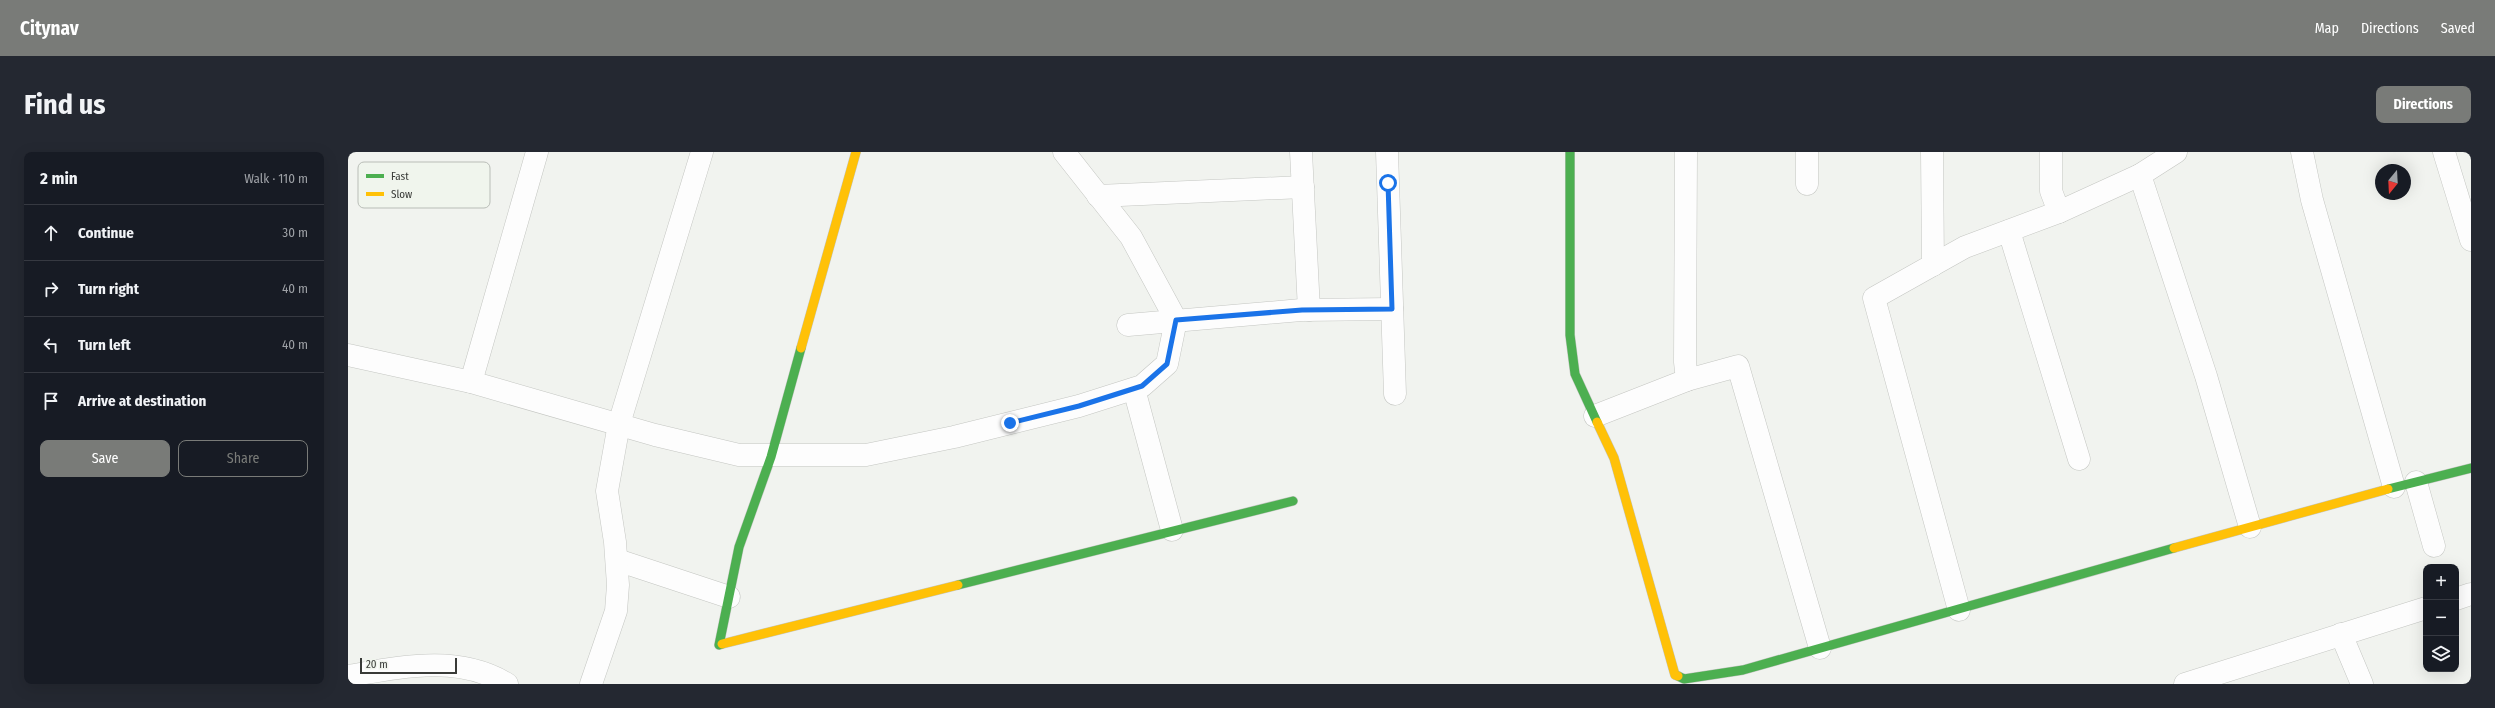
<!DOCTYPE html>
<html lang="en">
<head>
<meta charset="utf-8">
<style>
	:root { --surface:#171b24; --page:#242831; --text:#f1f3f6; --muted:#9ea1a6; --line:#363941; --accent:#797b78 }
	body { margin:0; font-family:"Fira Sans Condensed",sans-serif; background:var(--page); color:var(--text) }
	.controls { position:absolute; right:12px; bottom:12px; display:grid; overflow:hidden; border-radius:8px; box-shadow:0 4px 16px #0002 }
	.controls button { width:36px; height:36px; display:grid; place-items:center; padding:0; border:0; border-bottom:1px solid var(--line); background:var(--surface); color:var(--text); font:20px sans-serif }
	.compass { position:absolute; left:2027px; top:12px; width:36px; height:36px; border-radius:50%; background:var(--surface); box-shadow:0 4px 16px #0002; rotate:198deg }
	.scale { position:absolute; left:12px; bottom:10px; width:97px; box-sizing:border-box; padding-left:4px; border:2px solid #393b38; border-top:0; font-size:11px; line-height:14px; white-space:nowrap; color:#393b38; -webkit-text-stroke:3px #f0f5ed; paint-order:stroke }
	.stop { position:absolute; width:12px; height:12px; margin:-9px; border:3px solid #1a73e8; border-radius:50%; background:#fff }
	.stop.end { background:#1a73e8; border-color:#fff; box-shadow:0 1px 4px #0008 }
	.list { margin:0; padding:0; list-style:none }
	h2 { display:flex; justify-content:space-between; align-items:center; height:52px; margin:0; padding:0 16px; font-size:17px }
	h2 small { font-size:13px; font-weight:400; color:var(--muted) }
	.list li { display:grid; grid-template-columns:26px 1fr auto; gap:12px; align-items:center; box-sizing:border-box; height:56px; padding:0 16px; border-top:1px solid var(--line) }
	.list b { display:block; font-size:15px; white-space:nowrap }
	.list em { font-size:13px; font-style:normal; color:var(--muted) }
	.actions { display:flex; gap:8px; padding:12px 16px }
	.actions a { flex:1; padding:9px 0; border:1px solid var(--accent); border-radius:8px; text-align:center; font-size:14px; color:var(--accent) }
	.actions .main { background:var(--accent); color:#fff }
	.icon { flex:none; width:22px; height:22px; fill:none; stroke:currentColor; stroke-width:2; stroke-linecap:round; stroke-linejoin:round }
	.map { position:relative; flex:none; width:2123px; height:532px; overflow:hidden; border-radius:8px }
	header { display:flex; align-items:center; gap:24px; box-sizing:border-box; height:56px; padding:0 20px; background:var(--accent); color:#fff }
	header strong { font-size:19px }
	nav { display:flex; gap:22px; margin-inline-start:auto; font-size:14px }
	.intro { display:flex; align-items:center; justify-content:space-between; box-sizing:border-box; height:96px; padding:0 24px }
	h1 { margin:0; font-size:28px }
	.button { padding:10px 18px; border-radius:8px; background:var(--accent); color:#fff; font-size:14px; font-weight:700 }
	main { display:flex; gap:24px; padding:0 24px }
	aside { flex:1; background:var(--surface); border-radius:8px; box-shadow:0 4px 16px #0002 }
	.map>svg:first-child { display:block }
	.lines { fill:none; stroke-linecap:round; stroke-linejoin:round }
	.street-casing { stroke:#c4c6c2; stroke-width:23 }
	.fast-casing { stroke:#c4c6c2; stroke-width:10 }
	.slow-casing { stroke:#c4c6c2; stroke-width:10 }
	.street { stroke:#fdfdfd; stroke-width:22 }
	.fast { stroke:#4caf50; stroke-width:9 }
	.slow { stroke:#ffc107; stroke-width:9 }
	.route { stroke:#1a73e8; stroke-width:5 }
	.key { fill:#f0f5ed; stroke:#b9bdb7; stroke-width:1 }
	.key-label { font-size:11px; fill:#393b38 }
</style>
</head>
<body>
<header>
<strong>Citynav</strong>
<nav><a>Map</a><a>Directions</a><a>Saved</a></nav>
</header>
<div class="intro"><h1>Find us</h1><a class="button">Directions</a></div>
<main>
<aside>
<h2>2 min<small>Walk · 110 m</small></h2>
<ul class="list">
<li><svg class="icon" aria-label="ahead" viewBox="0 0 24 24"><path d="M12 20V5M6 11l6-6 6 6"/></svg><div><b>Continue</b></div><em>30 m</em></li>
<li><svg class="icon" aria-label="right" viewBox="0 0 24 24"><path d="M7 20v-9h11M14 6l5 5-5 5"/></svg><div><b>Turn right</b></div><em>40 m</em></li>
<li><svg class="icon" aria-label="left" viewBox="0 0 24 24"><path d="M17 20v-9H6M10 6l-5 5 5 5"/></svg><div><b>Turn left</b></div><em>40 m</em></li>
<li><svg class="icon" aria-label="arrive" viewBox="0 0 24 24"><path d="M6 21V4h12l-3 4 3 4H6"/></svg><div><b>Arrive at destination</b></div></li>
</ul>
<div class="actions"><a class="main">Save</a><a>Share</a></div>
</aside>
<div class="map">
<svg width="2123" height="532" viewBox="0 0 2123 532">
	<rect width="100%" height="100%" fill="#f1f3ef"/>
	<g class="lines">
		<!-- street casing -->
		<g class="street-casing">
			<g id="street">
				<path d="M953,0L961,158"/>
				<path d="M1039,0L1047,242"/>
				<path d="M1338,0L1337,210L1339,228"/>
				<path d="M1584,0L1585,113"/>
				<path d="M1703,0V39L1711,60"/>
				<path d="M1954,0L1964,48L2046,335"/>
				<path d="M2096,0L2123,88"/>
				<path d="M1792,23L1858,224L1902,375"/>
				<path d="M1459,32V0"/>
				<path d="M750,44L955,35"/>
				<path d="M1661,79L1731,307"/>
				<path d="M780,173L953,158L1044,157"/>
				<path d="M0,203L123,230L307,283L391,303H518L606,285L731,254L794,234L819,212L828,168L783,85L716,0"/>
				<path d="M123,230L189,0"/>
				<path d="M786,237L824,378"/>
				<path d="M1247,264L1339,228L1390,214L1472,496"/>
				<path d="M2068,330L2086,394"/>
				<path d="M269,408L381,445"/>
				<path d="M2108,447L2123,442"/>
				<path d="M1611,458L1526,146L1617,95L1711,60L1792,23L1828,0"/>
				<path d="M1993,482L2014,532"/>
				<path d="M0,524C53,515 110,502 159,532"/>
				<path d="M243,532L268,459L270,433L267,390L259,339L271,272L354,0"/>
				<path d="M1837,532L2078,456"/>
			</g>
		</g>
		<!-- fast casing -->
		<g class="fast-casing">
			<g id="fast">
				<path d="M1222,0V183L1227,222L1249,270"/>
				<path d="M2040,337L2123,316"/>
				<path d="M610,433L945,349"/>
				<path d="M374,492L371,493L391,395L423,305L453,196"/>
				<path d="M1330,524L1336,527L1395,518L1826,396"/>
			</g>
		</g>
		<!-- slow casing -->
		<g class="slow-casing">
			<g id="slow">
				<path d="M453,196L508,0"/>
				<path d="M1249,270L1266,306L1327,523L1330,524"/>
				<path d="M1826,396L2040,337"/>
				<path d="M374,492L610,433"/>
			</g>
		</g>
		<!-- street -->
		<use href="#street" class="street"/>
		<!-- fast -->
		<use href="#fast" class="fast"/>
		<!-- slow -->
		<use href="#slow" class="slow"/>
	</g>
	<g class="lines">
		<!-- route -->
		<path class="route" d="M662,271L731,254L794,234L819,212L828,168L954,158L1044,157L1040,31"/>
	</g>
	<!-- legend -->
	<rect x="10" y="10" width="132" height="46" rx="6" class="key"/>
	<rect x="18" y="22" width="18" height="4" fill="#4caf50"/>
	<rect x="18" y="40" width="18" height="4" fill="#ffc107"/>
	<g class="key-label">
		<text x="43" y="28">Fast</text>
		<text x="43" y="46">Slow</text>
	</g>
</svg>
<div class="controls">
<button>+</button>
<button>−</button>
<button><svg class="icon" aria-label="layers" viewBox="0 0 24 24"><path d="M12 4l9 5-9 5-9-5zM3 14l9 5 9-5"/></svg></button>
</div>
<svg class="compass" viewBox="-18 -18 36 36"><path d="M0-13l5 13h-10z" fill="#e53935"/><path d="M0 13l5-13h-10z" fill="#9ea1a6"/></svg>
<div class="scale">20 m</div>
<div class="stop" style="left:1040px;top:31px"></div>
<div class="stop end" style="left:662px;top:271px"></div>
</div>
</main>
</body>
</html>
